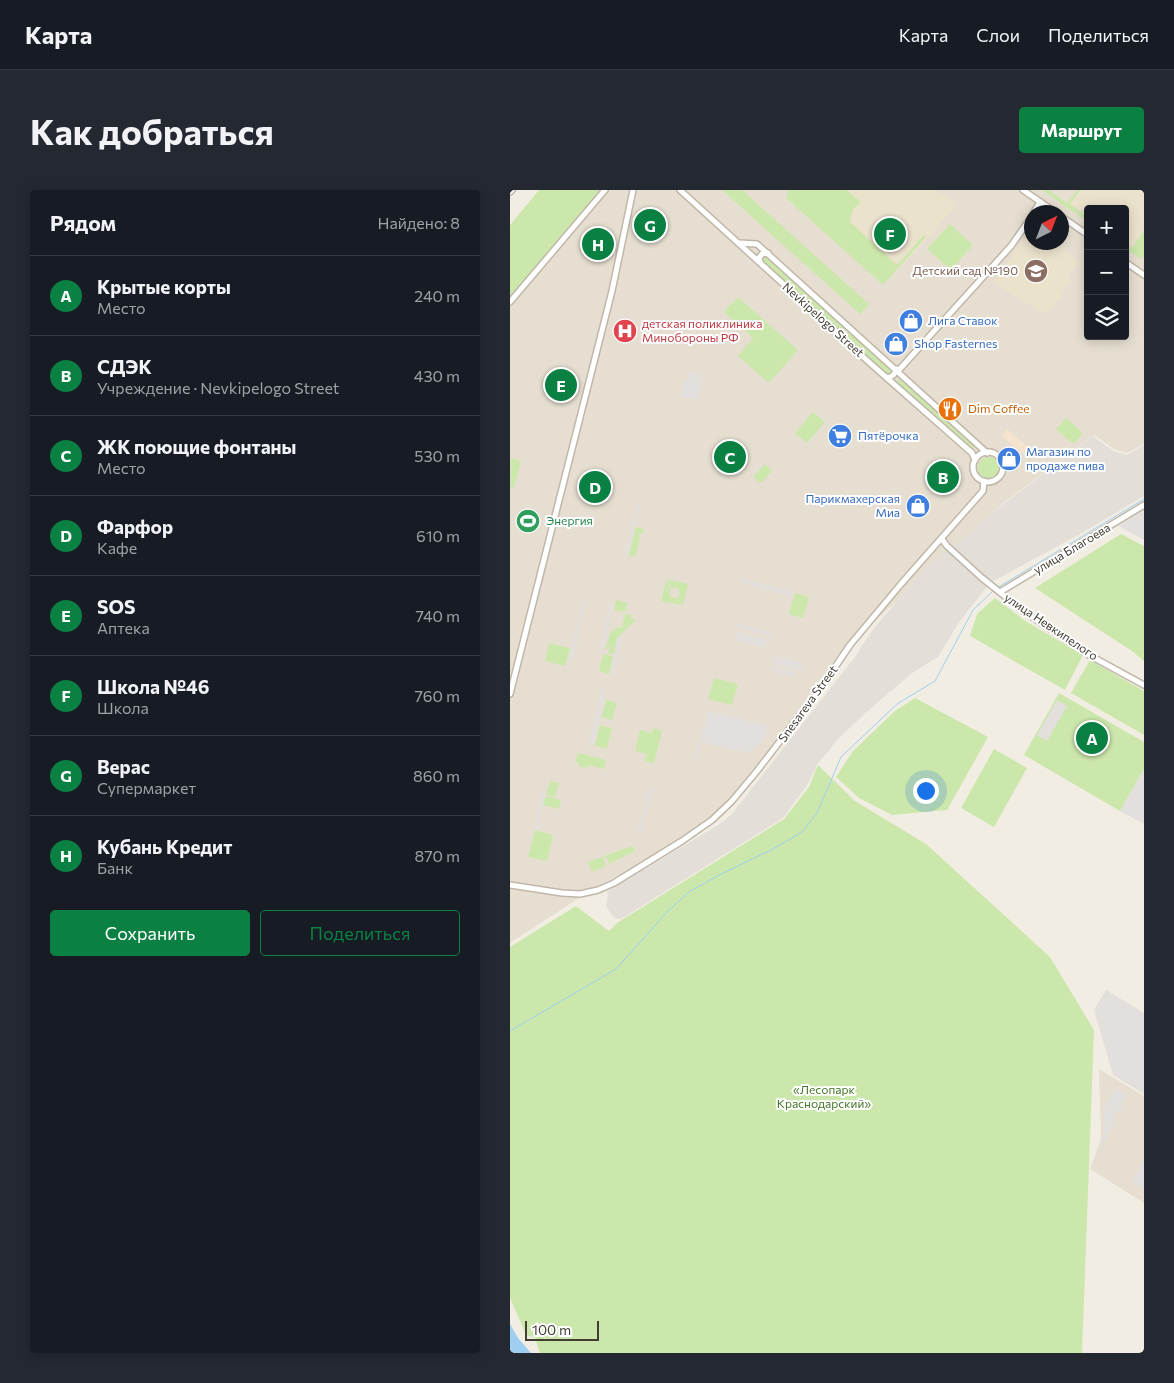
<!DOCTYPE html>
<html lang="ru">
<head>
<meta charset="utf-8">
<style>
	:root { --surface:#171b24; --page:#242831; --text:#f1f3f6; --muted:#9ea1a6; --line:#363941; --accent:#0b8043 }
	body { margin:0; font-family:Commissioner,sans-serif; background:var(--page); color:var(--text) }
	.controls { position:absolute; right:15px; top:15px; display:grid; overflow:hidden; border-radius:5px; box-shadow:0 2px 12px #0003 }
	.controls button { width:45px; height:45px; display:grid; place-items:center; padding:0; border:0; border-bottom:1px solid var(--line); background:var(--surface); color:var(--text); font:25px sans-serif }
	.compass { position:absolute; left:514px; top:15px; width:45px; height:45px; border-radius:50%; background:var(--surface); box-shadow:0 2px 12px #0003; rotate:42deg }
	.scale { position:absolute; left:15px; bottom:12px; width:74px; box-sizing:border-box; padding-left:5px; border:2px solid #433d33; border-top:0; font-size:14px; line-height:18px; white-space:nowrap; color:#433d33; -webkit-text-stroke:4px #fff; paint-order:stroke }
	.you { position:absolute; left:415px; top:600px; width:18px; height:18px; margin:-12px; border:4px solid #fff; border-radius:50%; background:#1a73e8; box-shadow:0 0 0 8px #1a73e833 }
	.badge { display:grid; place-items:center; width:32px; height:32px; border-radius:50%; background:var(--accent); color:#fff; font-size:16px; font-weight:700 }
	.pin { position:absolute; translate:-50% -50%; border:2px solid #fff; box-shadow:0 1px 5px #0006 }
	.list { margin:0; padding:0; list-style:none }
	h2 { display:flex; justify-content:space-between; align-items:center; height:65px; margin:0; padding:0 20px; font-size:21px }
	h2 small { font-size:16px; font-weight:400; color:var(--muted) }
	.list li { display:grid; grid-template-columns:32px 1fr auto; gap:15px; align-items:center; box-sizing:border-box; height:80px; padding:0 20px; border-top:1px solid var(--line) }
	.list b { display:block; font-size:19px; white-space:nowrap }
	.list p { margin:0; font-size:16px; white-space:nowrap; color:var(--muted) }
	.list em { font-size:16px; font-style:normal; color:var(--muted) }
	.actions { display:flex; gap:10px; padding:15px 20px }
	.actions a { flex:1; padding:11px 0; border:1px solid var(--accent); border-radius:5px; text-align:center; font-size:18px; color:var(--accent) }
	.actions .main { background:var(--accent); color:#fff }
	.icon { flex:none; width:28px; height:28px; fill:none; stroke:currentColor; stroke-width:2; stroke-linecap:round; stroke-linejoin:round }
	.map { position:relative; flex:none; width:634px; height:1163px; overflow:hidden; border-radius:5px }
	header { display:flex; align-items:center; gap:30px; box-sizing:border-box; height:70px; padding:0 25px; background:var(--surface); border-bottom:1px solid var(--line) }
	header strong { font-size:24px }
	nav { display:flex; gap:28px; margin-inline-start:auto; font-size:18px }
	.intro { display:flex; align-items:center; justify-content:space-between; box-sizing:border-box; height:120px; padding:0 30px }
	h1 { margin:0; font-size:35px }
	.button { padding:12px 22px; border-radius:5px; background:var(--accent); color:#fff; font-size:18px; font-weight:700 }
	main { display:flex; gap:30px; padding:0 30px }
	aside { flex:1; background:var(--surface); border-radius:5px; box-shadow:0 2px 12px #0003 }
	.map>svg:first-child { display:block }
	.residential { fill:#e6dfd1; fill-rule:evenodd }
	.commercial { fill:#f5e3cd }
	.industrial { fill:#e3ded8 }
	.education { fill:#ebe2cc }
	.green { fill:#cce7ab }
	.parking { fill:#e2dfdc }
	.water { fill:#9ecff0 }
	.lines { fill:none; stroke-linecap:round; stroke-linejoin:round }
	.stream { stroke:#9ecff0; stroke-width:1 }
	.minor-casing { stroke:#c0b7a9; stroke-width:8 }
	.minor { stroke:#fff; stroke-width:5 }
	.labels { text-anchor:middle; stroke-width:4; stroke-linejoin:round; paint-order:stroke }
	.education-label { font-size:12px; fill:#785e54; stroke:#fff; text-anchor:end }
	.street-label { font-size:12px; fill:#433d33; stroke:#fff }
	.shop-label { font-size:12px; fill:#366cbe; stroke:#fff; text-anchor:start }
	.health-label { font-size:12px; fill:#be3a42; stroke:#fff; text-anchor:start }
	.food-label { font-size:12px; fill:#c56008; stroke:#fff; text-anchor:start }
	.leisure-label { font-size:12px; fill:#27864d; stroke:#fff; text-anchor:start }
	.park-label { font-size:12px; fill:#457527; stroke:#fff }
</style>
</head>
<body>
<header>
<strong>Карта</strong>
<nav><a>Карта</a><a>Слои</a><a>Поделиться</a></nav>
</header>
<div class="intro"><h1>Как добраться</h1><a class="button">Маршрут</a></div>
<main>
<aside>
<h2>Рядом<small>Найдено: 8</small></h2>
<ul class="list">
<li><span class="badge">A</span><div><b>Крытые корты</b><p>Место</p></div><em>240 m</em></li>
<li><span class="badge">B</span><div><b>СДЭК</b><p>Учреждение · Nevkipelogo Street</p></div><em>430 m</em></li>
<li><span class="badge">C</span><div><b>ЖК поющие фонтаны</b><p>Место</p></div><em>530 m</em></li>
<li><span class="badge">D</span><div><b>Фарфор</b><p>Кафе</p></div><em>610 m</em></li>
<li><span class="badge">E</span><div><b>SOS</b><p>Аптека</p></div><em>740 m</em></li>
<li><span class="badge">F</span><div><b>Школа №46</b><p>Школа</p></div><em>760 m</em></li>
<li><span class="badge">G</span><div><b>Верас</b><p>Супермаркет</p></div><em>860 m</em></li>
<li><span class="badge">H</span><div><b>Кубань Кредит</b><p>Банк</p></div><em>870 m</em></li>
</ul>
<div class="actions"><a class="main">Сохранить</a><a>Поделиться</a></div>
</aside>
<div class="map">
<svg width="634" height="1163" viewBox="0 0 634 1163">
	<rect width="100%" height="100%" fill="#f2ede3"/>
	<!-- residential -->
	<g class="residential">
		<path d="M95,0H634V254L617,263L604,259L584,245L495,312L329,464L279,534L218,611L196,632L144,666L114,683L92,693L0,753V117ZM578,19H615V146H578ZM522,22H552V52H522Z"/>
		<path d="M589,879L634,906V1013L580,979L591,949Z"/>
	</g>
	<!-- commercial -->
	<path class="commercial" d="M497,239L520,259L514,265L492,246Z"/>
	<!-- industrial -->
	<path class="industrial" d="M583,246L603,261L617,265L634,255V306L570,344L480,393L449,432L428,467L405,481L382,500L362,517L329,548L307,575L298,594L273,628L111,729L104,728L96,716L98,705L97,702L208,635L221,625L345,467L361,442L408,386L495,313Z"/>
	<!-- education -->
	<g class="education">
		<path d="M289,0H426L448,14L384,85Z"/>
		<path d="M570,0H634V40L622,57L615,52V19H578V26L560,14Z"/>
		<path d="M521,40L522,52L544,53L575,76L567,74L558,87L561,91L541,120L534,124L483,92Z"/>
	</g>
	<!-- green -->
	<g class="green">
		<path d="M29,0H95L0,108V35Z"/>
		<path d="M212,0H232L359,114L350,124Z"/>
		<path d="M279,0H336L351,12L343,19L340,32L387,75L414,45L416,47L373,95L276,8Z"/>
		<path d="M532,0H541L540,1L557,13L567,0H570L560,14L578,27V32Z"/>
		<path d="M440,34L463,55L441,80L417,59Z"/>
		<path d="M634,41V65L631,69L615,58V53L622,58Z"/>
		<path d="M254,65H255L337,139L333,144L251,70L250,69Z"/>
		<path d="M228,107L288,160L259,193L228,166L243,148L214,122Z"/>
		<path d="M339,141L383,180L381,185H379L335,146Z"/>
		<path d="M391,187L466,255L462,260L387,192Z"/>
		<path d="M303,222L315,232L297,253L285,243Z"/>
		<path d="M556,228L573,243L563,254L546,239Z"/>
		<circle cx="479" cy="278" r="11"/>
		<path d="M1,268L11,271L4,298L0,297Z"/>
		<path d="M255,274L262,281L251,293L243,287Z"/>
		<path d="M126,337L134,339L133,343H129L128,347H130L125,367L119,365Z"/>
		<path d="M611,344L634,356V471L622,461L525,398Z"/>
		<path d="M156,389L178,394L173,416L167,407L170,404L169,400L166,398H162Z"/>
		<path d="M156,391L161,399L159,402L160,406L163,408H167L171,415L151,411Z"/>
		<path d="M285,403L299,407L293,428L279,424Z"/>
		<path d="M485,408L517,432L573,465L555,500L460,446L467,424Z"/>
		<path d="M106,410L117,413L115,422L104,420Z"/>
		<path d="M115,424L121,425V429L126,430L107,448L104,464L98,463L100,456L95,460L101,441H105L106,437L112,438Z"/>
		<path d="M39,453L60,458L55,476L35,471Z"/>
		<path d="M93,464L103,466L99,484L89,481Z"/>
		<path d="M580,470L634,501V545L561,503Z"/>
		<path d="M204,488L228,494L222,515L198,509Z"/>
		<path d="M549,503L634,552V579L610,621L514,565Z"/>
		<path d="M405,508L478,547L437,620L382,625L349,608L326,587L343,561L385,521Z"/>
		<path d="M96,510L107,513L102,530L92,527Z"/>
		<path d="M90,535L102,538L97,559L85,556Z"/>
		<path d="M143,538L152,541L144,573L135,571L137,564L125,561L130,540L142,543Z"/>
		<path d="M484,559L517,578L484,637L451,618Z"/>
		<path d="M68,563L96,570L94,579L78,575L77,578L68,576L69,573L65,572Z"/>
		<path d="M308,575L345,611L416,654L540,767L584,840L572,1163H30L25,1148L16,1145L0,1108V757L66,716L99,741L107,733L274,629L299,597Z"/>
		<path d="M40,591L49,593L45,607L36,604Z"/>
		<path d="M36,606L51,610L49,619L33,615Z"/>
		<path d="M25,640L43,645L37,671L18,667Z"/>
		<path d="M122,656L125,661L99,674L96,667L93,668L96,676L82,682L78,672Z"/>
	</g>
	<!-- parking -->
	<g class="parking">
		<path d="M179,181L193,184L188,210L171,207L174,190H178Z"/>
		<path d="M127,313L130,314L117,367L114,366Z"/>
		<path d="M634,319V350L609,336Z"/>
		<path d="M231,388L281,402L280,406L230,392Z"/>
		<path d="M73,413L76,414L62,472L59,471Z"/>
		<path d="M101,413L104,414L92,464L89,463Z"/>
		<path d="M228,434L260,442L259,446L227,437Z"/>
		<path d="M227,442L257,450L255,458L225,450Z"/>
		<path d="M109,447L112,448L104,484L101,483Z"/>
		<path d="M266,466L292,473L290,481L264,474Z"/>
		<path d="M260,476L286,483L285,487L259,480Z"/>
		<path d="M90,499L95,500L83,556L79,555Z"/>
		<path d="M547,510L557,516L537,551L527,545Z"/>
		<path d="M198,521L258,536L255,550L239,563L190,552L187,568L184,567L188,549L191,550Z"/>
		<path d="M634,579V634L610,621Z"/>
		<path d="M139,599L142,600L131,644L128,643Z"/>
		<path d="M32,602L35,603L27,639L24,638Z"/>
		<path d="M596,800L634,823V904L603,885L584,820Z"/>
		<path d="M606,898L617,903L609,923L605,921L604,923L607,925L595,952L591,950L594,944V918L602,901L604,902Z"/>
		<path d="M634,967V999L622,993Z"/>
	</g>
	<!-- water -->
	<path class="water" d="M0,1134L8,1148L21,1163H0Z"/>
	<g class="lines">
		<!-- stream -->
		<g class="stream">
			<path d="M487,398L634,309"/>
			<path d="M0,841L106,779L156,723L179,702L209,685L263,659L292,642L307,623L331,567L387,514L425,491L463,420L484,400"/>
		</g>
		<!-- minor casing -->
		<g class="minor-casing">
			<g id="minor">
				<path d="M170,0L361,174L462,263L465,270"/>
				<path d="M513,0L545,22"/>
				<path d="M0,2L2,0"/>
				<path d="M524,22L530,12"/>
				<path d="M552,27L578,45"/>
				<path d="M229,53L247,54L477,263"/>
				<path d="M250,72L249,68L252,64L258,63"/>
				<path d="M615,72L634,85"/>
				<path d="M0,112L95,0"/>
				<path d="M388,181L501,56L522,26"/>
				<path d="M377,188C383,186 385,185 386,179"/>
				<circle cx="478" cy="277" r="15"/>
				<path d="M432,349L437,356L472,388L516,423L579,465L634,495"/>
				<path d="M490,402L634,315"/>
				<path d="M0,504L102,101L123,0"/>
				<path d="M0,695L52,703L70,704L88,700L104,693L172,651L202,630L222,611L247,581L313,495L340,455L391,394L473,301L474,291"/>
			</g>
		</g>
		<!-- minor -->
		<use href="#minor" class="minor"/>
	</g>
	<!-- icons -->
	<defs>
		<g id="school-disc" transform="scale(1.25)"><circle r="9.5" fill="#8d6e63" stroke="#fff"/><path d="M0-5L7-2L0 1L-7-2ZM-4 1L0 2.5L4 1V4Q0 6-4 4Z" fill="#fff"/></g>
		<g id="shop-disc" transform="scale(1.25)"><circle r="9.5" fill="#3f7fe0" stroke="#fff"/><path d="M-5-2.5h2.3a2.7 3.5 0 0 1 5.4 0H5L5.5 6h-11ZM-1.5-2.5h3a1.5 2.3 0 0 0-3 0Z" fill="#fff"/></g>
		<g id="hospital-disc" transform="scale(1.25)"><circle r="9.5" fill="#e0444e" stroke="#fff"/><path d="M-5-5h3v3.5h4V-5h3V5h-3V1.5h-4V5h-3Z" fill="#fff"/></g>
		<g id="restaurant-disc" transform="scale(1.25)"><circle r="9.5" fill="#e8710a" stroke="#fff"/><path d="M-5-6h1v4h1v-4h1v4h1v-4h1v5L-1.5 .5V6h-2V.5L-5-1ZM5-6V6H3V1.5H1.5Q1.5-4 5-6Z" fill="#fff"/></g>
		<g id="supermarket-disc" transform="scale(1.25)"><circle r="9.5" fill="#3f7fe0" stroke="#fff"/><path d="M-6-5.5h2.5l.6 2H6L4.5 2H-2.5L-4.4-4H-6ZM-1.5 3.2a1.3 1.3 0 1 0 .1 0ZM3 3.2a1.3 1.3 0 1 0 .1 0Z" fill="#fff"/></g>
		<g id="stadium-disc" transform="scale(1.25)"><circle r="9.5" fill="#2e9e5b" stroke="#fff"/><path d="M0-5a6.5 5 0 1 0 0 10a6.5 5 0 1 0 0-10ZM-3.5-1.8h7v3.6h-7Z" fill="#fff"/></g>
	</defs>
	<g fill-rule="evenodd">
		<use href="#school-disc" x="526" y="81"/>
		<use href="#shop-disc" x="401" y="131"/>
		<use href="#hospital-disc" x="115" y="141"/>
		<use href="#shop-disc" x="386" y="154"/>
		<use href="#restaurant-disc" x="440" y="219"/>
		<use href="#supermarket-disc" x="330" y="246"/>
		<use href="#shop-disc" x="499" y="269"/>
		<use href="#shop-disc" x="408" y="316"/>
		<use href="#stadium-disc" x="18" y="331"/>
	</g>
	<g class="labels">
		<!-- education labels -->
		<g class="education-label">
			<text x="508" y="85">Детский сад №190</text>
		</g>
		<!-- street labels -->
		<g class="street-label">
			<text transform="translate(313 130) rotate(42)" y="4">Nevkipelogo Street</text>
			<text transform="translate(562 359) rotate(-31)" y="4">улица Благоева</text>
			<text transform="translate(541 437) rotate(34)" y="4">улица Невкипелого</text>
			<text transform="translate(298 514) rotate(-54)" y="4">Snesareva Street</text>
		</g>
		<!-- shop labels -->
		<g class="shop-label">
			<text x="418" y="135">Лига Ставок</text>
			<text x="404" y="158">Shop Fasternes</text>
			<text x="348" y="250">Пятёрочка</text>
			<text x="516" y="266">Магазин по<tspan x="516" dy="14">продаже пива</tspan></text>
			<text x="390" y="313" text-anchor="end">Парикмахерская<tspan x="390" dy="14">Миа</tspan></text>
		</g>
		<!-- health labels -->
		<g class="health-label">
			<text x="132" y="138">детская поликлиника<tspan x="132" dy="14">Минобороны РФ</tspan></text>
		</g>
		<!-- food labels -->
		<g class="food-label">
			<text x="458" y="223">Dim Coffee</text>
		</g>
		<!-- leisure labels -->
		<g class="leisure-label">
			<text x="36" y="335">Энергия</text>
		</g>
		<!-- park labels -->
		<g class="park-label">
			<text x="314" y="904">«Лесопарк<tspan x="314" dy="14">Краснодарский»</tspan></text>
		</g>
	</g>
</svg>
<div class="controls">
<button>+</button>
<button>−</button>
<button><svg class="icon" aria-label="layers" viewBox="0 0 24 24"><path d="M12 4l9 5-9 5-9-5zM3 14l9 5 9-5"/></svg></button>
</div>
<svg class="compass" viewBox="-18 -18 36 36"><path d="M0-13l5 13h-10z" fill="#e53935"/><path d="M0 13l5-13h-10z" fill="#9ea1a6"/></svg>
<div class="scale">100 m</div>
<div class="you"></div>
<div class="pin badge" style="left:582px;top:548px">A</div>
<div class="pin badge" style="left:433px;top:287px">B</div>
<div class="pin badge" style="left:220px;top:267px">C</div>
<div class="pin badge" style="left:85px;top:297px">D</div>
<div class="pin badge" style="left:51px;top:195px">E</div>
<div class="pin badge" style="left:380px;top:44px">F</div>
<div class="pin badge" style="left:140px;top:35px">G</div>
<div class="pin badge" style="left:88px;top:54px">H</div>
</div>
</main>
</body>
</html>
